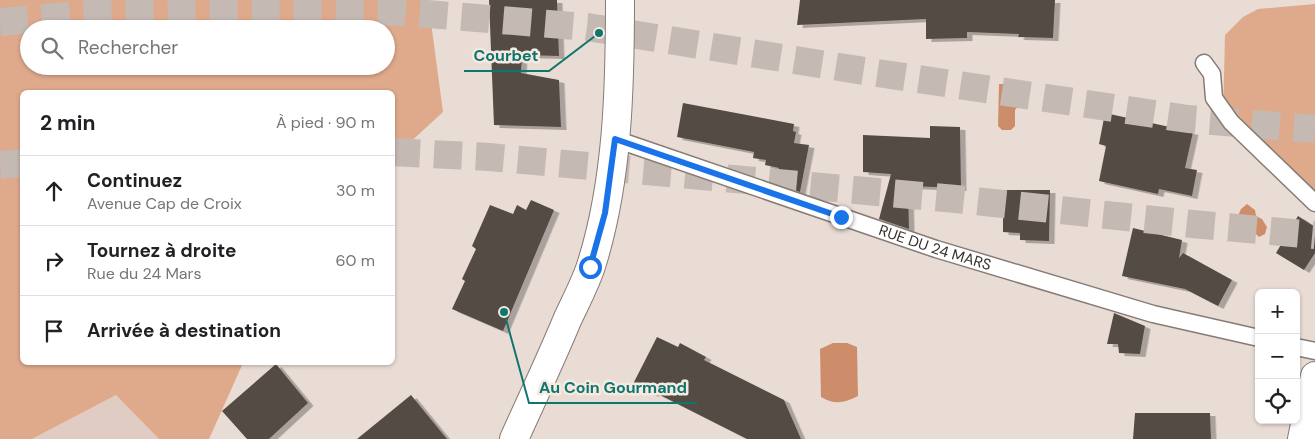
<!DOCTYPE html>
<html lang="fr">
<head>
<meta charset="utf-8">
<style>
	:root { --surface:#fff; --page:#f2f2f2; --text:#202124; --muted:#757577; --line:#e0e0e0 }
	body { margin:0; font-family:"DM Sans",sans-serif; background:var(--page); color:var(--text) }
	.controls { position:absolute; right:15px; bottom:15px; display:grid; overflow:hidden; border-radius:8px; box-shadow:0 1px 4px #0004 }
	.controls button { width:45px; height:45px; display:grid; place-items:center; padding:0; border:0; border-bottom:1px solid var(--line); background:var(--surface); color:var(--text); font:25px sans-serif }
	.stop { position:absolute; width:15px; height:15px; margin:-11px; border:4px solid #1a73e8; border-radius:50%; background:#fff }
	.stop.end { background:#1a73e8; border-color:#fff; box-shadow:0 1px 5px #0008 }
	.list { margin:0; padding:0; list-style:none }
	h2 { display:flex; justify-content:space-between; align-items:center; height:65px; margin:0; padding:0 20px; font-size:21px }
	h2 small { font-size:16px; font-weight:400; color:var(--muted) }
	.list li { display:grid; grid-template-columns:32px 1fr auto; gap:15px; align-items:center; box-sizing:border-box; height:70px; padding:0 20px; border-top:1px solid var(--line) }
	.list b { display:block; font-size:19px; white-space:nowrap }
	.list p { margin:0; font-size:16px; white-space:nowrap; color:var(--muted) }
	.list em { font-size:16px; font-style:normal; color:var(--muted) }
	.icon { flex:none; width:28px; height:28px; fill:none; stroke:currentColor; stroke-width:2; stroke-linecap:round; stroke-linejoin:round }
	.map { position:relative; flex:none; width:1315px; height:439px; overflow:hidden }
	.search { position:absolute; background:var(--surface); box-shadow:0 1px 4px #0004; left:20px; top:20px; width:375px; height:55px; display:flex; align-items:center; gap:12px; box-sizing:border-box; padding:0 18px; border-radius:28px; color:var(--muted); font-size:19px }
	.panel { position:absolute; background:var(--surface); box-shadow:0 1px 4px #0004; left:20px; top:90px; width:375px; height:275px; border-radius:8px }
	.map>svg:first-child { display:block }
	.built { fill:#e1ccc3 }
	.green { fill:#dfa98c; fill-rule:evenodd }
	.water { fill:#ce8d6a }
	.building { fill:#554b45; filter:url(#shadow) }
	.lines { fill:none; stroke-linecap:round; stroke-linejoin:round }
	.highway-tunnel { stroke:#c5b9b3; stroke-width:28; stroke-dasharray:28 14; stroke-linecap:butt }
	.lane-casing { stroke:#867b75; stroke-width:19 }
	.street-casing { stroke:#867b75; stroke-width:30 }
	.secondary-casing { stroke:#867b75; stroke-width:30 }
	.lane { stroke:#fff; stroke-width:16 }
	.street { stroke:#fff; stroke-width:28 }
	.secondary { stroke:#fff; stroke-width:28 }
	.route { stroke:#1a73e8; stroke-width:6 }
	.labels { text-anchor:middle; stroke-width:5; stroke-linejoin:round; paint-order:stroke }
	.street-label { font-size:15px; fill:#342f2c; stroke:#f6e9e2 }
	.leader { fill:none; stroke:#0f766e; stroke-width:2 }
	.callout-dot { fill:#0f766e; stroke:#f6e9e2; stroke-width:2 }
	.callout-label { font-size:16px; text-anchor:middle; font-weight:bold; fill:#0f766e; stroke:#f6e9e2; stroke-width:5; stroke-linejoin:round; paint-order:stroke }
</style>
</head>
<body>
<div class="map">
<svg width="1315" height="439" viewBox="0 0 1315 439">
	<defs>
		<filter id="shadow"><feDropShadow dx="5.5" dy="3" stdDeviation="0" flood-color="#0004"/></filter>
	</defs>
	<rect width="100%" height="100%" fill="#e9dcd5"/>
	<!-- built -->
	<path class="built" d="M116,395L159,439H32Z"/>
	<!-- green -->
	<g class="green">
		<path d="M0,0H428L443,112L393,158L392,92H22V362L243,363L209,439H159L116,395L32,439H0ZM29,29H386V66H29Z"/>
		<path d="M1315,4V211L1223,119L1225,35L1243,17L1258,9Z"/>
	</g>
	<!-- water -->
	<g class="water">
		<path d="M999,84H1020V104L1015,110V126L1011,130H1002L998,126Z"/>
		<path d="M1247,204L1255,210L1256,216L1262,219L1267,227L1265,234L1259,237C1254,232 1241,221 1238,216L1241,209Z"/>
		<path d="M833,343H847L857,347L858,396C845,403 834,405 821,397L820,349Z"/>
	</g>
	<!-- building -->
	<g class="building">
		<path d="M489,0H557L559,56L522,55L521,73L559,80L561,127L494,125Z"/>
		<path d="M800,0H1055L1053,38L1018,37L1019,34L967,32V38L926,39V19L797,25Z"/>
		<path d="M683,103L794,124L793,131L796,132L794,143L809,145L800,192L775,183L779,168L765,165L766,160L753,158L754,152L677,137Z"/>
		<path d="M1105,113L1193,132L1185,168L1197,170L1192,196L1159,189L1158,194L1099,181L1106,146L1099,144Z"/>
		<path d="M930,126L960,127L961,188L908,186L909,229L879,219L891,174L863,172V135L930,138Z"/>
		<path d="M1003,190H1050L1049,241L1020,240V233L1003,232Z"/>
		<path d="M531,200L554,210L503,331L452,309L465,281L462,279L476,249L472,246L490,205L513,214L517,205L526,210Z"/>
		<path d="M1298,216L1315,227V253L1304,270L1276,253Z"/>
		<path d="M1133,228L1182,240L1179,258L1183,253L1232,280L1218,306L1185,289L1122,276Z"/>
		<path d="M1114,313L1145,326L1140,354L1119,353L1118,344H1107Z"/>
		<path d="M657,337L678,347L680,343L706,357L704,360L784,400L801,439H747L654,392L653,394L633,384Z"/>
		<path d="M276,364L308,403L269,439H247L222,411Z"/>
		<path d="M411,395L447,439H357Z"/>
		<path d="M1135,413H1210L1211,439H1133Z"/>
	</g>
	<g class="lines">
		<!-- highway-tunnel -->
		<g class="highway-tunnel">
			<path d="M0,22L89,14L250,11L403,12L587,27L864,71L1188,119L1315,129"/>
			<path d="M392,152L489,157L956,199L1192,224L1315,235"/>
			<path d="M0,165L22,163"/>
		</g>
		<!-- lane casing -->
		<g class="lane-casing">
			<g id="lane">
				<path d="M1204,63L1212,74L1214,98L1231,122L1315,203"/>
				<path id="s1" d="M615,139L936,249L1153,314L1259,338"/>
				<path d="M1296,347L1315,351"/>
			</g>
		</g>
		<!-- street casing -->
		<g class="street-casing">
			<path id="street" d="M1302,439L1315,376"/>
		</g>
		<!-- secondary casing -->
		<g class="secondary-casing">
			<path id="secondary" d="M514,439C532,399 551,359 568,318C576,301 585,284 591,266C618,181 620,88 620,0"/>
		</g>
		<!-- lane -->
		<use href="#lane" class="lane"/>
		<!-- street -->
		<use href="#street" class="street"/>
		<!-- secondary -->
		<use href="#secondary" class="secondary"/>
	</g>
	<g class="lines">
		<!-- route -->
		<path class="route" d="M590,267L605,213L615,139L841,217"/>
	</g>
	<g class="labels">
		<!-- street labels -->
		<g class="street-label">
			<text dy="5" stroke="none"><textPath href="#s1" startOffset="338">RUE DU 24 MARS</textPath></text>
		</g>
	</g>
	<!-- callouts -->
	<path class="leader" d="M599 33L549 71H464M504 312L529 403H697"/>
	<g class="callout-dot">
		<circle cx="599" cy="33" r="5"/>
		<circle cx="504" cy="312" r="5"/>
	</g>
	<g class="callout-label">
		<text x="506" y="61">Courbet</text>
		<text x="613" y="393">Au Coin Gourmand</text>
	</g>
</svg>
<div class="controls">
<button>+</button>
<button>−</button>
<button><svg class="icon" aria-label="locate" viewBox="0 0 24 24"><circle cx="12" cy="12" r="6"/><path d="M12 2v4M12 18v4M2 12h4M18 12h4"/></svg></button>
</div>
<div class="stop" style="left:590px;top:267px"></div>
<div class="stop end" style="left:841px;top:217px"></div>
<div class="search"><svg class="icon" aria-label="search" viewBox="0 0 24 24"><circle cx="10" cy="10" r="6"/><path d="M15 15l6 6"/></svg>Rechercher</div>
<section class="panel">
<h2>2 min<small>À pied · 90 m</small></h2>
<ul class="list">
<li><svg class="icon" aria-label="ahead" viewBox="0 0 24 24"><path d="M12 20V5M6 11l6-6 6 6"/></svg><div><b>Continuez</b><p>Avenue Cap de Croix</p></div><em>30 m</em></li>
<li><svg class="icon" aria-label="right" viewBox="0 0 24 24"><path d="M7 20v-9h11M14 6l5 5-5 5"/></svg><div><b>Tournez à droite</b><p>Rue du 24 Mars</p></div><em>60 m</em></li>
<li><svg class="icon" aria-label="arrive" viewBox="0 0 24 24"><path d="M6 21V4h12l-3 4 3 4H6"/></svg><div><b>Arrivée à destination</b></div></li>
</ul>
</section>
</div>
</body>
</html>
